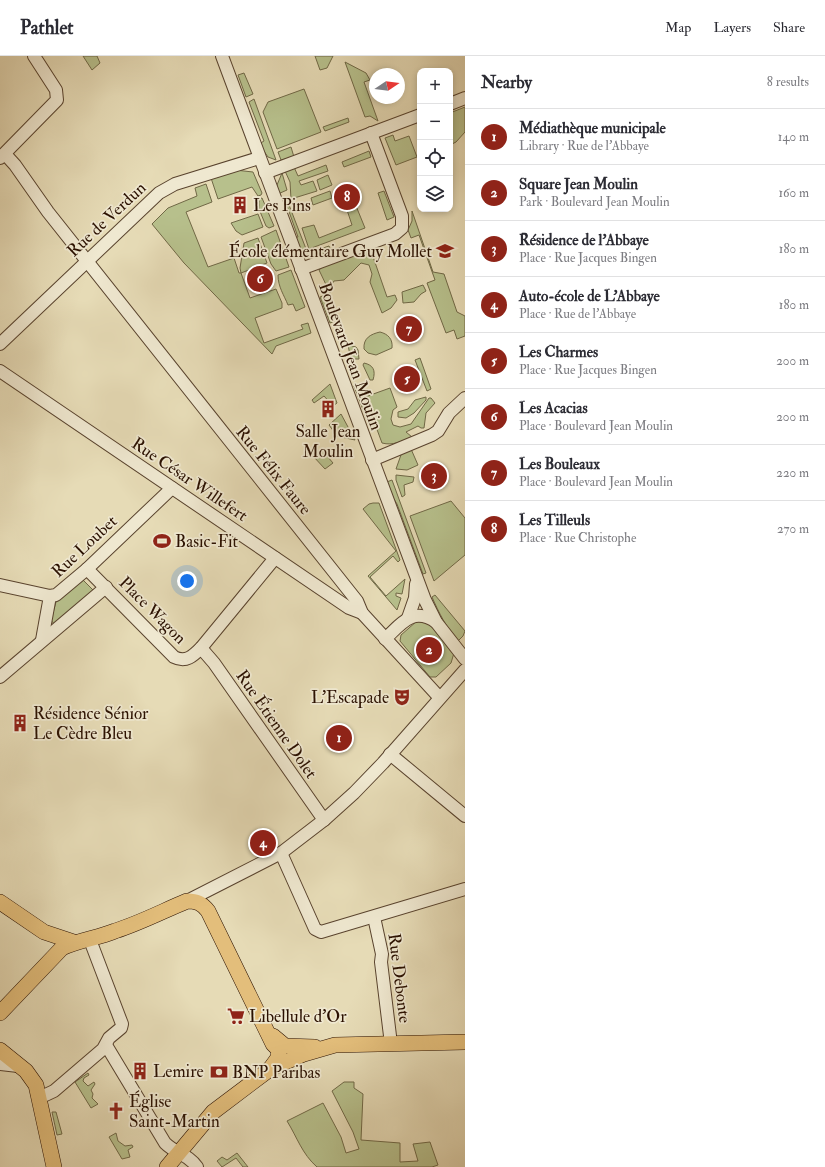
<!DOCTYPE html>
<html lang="en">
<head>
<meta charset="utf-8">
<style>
	:root { --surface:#fff; --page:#f7f7f7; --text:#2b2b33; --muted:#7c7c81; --line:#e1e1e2; --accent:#8f2418 }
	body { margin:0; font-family:"IM FELL Double Pica",serif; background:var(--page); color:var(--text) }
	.controls { position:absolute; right:12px; top:12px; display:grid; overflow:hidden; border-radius:8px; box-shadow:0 2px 6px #0003 }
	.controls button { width:36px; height:36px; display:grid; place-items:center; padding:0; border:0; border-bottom:1px solid var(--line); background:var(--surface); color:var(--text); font:20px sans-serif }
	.compass { position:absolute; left:369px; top:12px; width:36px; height:36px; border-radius:50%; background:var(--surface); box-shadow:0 2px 6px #0003; rotate:77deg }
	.you { position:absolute; left:187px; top:525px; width:14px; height:14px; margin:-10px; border:3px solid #fff; border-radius:50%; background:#1a73e8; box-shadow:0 0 0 6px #1a73e833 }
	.badge { display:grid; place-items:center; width:26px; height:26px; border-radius:50%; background:var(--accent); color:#fff; font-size:13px; font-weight:700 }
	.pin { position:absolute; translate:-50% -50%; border:2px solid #fff; box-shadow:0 1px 4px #0006 }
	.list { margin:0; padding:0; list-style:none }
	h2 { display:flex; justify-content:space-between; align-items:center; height:52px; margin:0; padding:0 16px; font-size:17px }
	h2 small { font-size:13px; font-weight:400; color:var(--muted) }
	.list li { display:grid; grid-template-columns:26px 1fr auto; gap:12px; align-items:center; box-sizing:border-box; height:56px; padding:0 16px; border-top:1px solid var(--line) }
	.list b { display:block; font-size:15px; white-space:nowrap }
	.list p { margin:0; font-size:13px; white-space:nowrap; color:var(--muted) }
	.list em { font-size:13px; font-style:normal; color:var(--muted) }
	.icon { flex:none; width:22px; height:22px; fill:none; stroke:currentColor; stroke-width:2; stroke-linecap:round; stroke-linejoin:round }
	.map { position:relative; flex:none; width:465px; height:1111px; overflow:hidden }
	header { display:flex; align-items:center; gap:24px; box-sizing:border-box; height:56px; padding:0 20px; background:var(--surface); border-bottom:1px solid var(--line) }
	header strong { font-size:19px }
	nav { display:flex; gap:22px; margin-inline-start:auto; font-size:14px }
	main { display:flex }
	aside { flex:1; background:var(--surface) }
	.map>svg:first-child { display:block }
	.green { fill:#b7c08c; stroke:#706846 }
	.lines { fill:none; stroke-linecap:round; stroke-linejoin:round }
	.minor-casing { stroke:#59432e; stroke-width:14 }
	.major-casing { stroke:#2a1000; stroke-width:16 }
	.minor { stroke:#efe8d0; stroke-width:12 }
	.major { stroke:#e3be7b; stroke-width:15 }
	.labels { text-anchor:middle; stroke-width:3.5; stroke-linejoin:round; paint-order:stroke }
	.poi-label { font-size:17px; fill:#2a1000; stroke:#efe8d0; text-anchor:start }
	.street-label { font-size:17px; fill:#2a1000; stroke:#efe8d0 }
</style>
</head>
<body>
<header>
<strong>Pathlet</strong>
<nav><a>Map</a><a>Layers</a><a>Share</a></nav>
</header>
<main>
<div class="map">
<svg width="465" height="1111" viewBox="0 0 465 1111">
	<rect width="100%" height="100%" fill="#e6dbb6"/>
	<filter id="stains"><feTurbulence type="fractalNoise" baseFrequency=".005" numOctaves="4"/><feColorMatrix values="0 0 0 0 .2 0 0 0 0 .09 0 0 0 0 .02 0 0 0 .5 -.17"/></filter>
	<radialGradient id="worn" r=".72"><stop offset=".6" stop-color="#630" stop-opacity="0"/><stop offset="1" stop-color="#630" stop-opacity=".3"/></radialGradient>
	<!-- green -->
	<g class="green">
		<path d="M83,0H97L100,7L92,14Z"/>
		<path d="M315,0H333L327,12L320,14Z"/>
		<path d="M345,6L366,17L370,24L364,26L378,65L370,60L365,61Z"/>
		<path d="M244,17L253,38L246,41L238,19Z"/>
		<path d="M304,33L321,76L277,93L263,56L268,46Z"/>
		<path d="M254,43L276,104L268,101L259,88L264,85L249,46Z"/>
		<path d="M465,51V76L456,86L450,89V57Z"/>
		<path d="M348,62L349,66L325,75L323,71Z"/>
		<path d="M393,79L395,85L409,80L417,101L396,109L385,82Z"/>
		<path d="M291,91L294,101L281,104L278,96Z"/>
		<path d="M369,95L371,101L344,111L342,106Z"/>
		<path d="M326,109L328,115L299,125L301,129L313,125L317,135L291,143L290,126L285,115L294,111L298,120Z"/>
		<path d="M235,114L253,116L262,137L261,139L258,140L252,131L218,143L211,122Z"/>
		<path d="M282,117L287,134L278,138L277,129Z"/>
		<path d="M328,119L332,129L320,134L317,124Z"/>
		<path d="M206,128L212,146L186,156L208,211L234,202L239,217H241L240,212L244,187L258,182L267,207L241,217L250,242L276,233L282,247V252L255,262L264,287L303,273L301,269L308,267L311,277L276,290L272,298L184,207L152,168L168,152L197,140L195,132Z"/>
		<path d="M330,135L332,142L313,149L311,142Z"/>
		<path d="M384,135L394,161L387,164L378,137Z"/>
		<path d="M262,142L274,170L269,172L266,170L259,153V143Z"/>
		<path d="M354,145L365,172L309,193L302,172L314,169L319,182L352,169L345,148Z"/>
		<path d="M289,149L308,198L299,192L294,182L298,181L287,150Z"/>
		<path d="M412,155L433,216L444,218L457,256L465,260V280L457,283L454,274L446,277L427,227L435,224L419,179L411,182L408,174L412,165Z"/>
		<path d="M258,158L263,171L242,179L236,175L231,167Z"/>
		<path d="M276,174L289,211L276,215L271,208L261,181Z"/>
		<path d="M329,190L332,197L321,200L312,199L311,196Z"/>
		<path d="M370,192L387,241L395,239L397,244L391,252L382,257L370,226L372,218L369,209L361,207L344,224L334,225L330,231V237L319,214L325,209Z"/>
		<path d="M291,214L305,251L296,255L293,248L288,249C284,239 278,231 278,219Z"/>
		<path d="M423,229L426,235L421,238L414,246L403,247L402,236Z"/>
		<path d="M325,239L335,265L330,267L320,241Z"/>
		<path d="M380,276C388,278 393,283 392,292L376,299L368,297L364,293C363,282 371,278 380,276Z"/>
		<path d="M348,289L356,291L358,294L359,303H354L350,299Z"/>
		<path d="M420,302L431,333L427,335L415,304Z"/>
		<path d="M364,307C373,309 376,314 373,324H370L363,309Z"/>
		<path d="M330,328L337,347L333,350L324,340L314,347L312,344Z"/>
		<path d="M357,329L373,371L370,372L354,330Z"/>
		<path d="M390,332L397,351L393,354L391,363L393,369L400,371L411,368L429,342H431L435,347L426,357L424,372H421L418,370L406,376L412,381C402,385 393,390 382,387L365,341Z"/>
		<path d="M426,341V344L414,357L406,362L398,361V356L408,353L415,344Z"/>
		<path d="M341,358L355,384L337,380L329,369Z"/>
		<path d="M321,393L333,407L325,413L313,400Z"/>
		<path d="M411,393L418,409L407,414L396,413L402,396Z"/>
		<path d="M396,419L414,421L413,426L404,429L405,439L402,441L396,424Z"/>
		<path d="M392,424L426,517L423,518L397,448L384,427Z"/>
		<path d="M451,445L465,462V499L434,525L410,460Z"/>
		<path d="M373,447H379L400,504L398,506L393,500L370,521L386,540L405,523L402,538L396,537V540L401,542L397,554L368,520L396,495L363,453L369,448Z"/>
		<path d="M82,523L94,535L54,568L51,564L56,546Z"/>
		<path d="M435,539L465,575L463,580L458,585C446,571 439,557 432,541Z"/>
		<path d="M417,565L430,566L454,597L451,607L436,621H430L400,585L401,579Z"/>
		<path d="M88,1017L89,1019L84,1022L83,1025L88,1030L94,1026L95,1028L91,1034L93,1038L92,1042L98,1048L91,1052L75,1026Z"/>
		<path d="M344,1026H354V1032L363,1038L361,1084L400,1087V1106L418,1105L413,1088L430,1086L438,1109L432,1111H317C302,1098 297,1081 287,1065L323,1047L341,1081L346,1097L359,1093L353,1076L332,1035Z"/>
		<path d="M52,1056H56L62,1078L57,1079Z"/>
		<path d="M116,1077L118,1085L125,1090L132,1089L133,1091L128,1094L130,1101L122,1103L109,1081Z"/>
		<path d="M237,1097L248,1111H243L236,1102L222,1111L217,1105L222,1101L227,1104Z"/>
	</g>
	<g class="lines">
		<!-- minor casing -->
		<g class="minor-casing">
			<g id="minor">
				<path d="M222,0L425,544L436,566L465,603"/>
				<path d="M450,48L465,42"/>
				<path d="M5,98L15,109L48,156L357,545L362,557L439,641"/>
				<path d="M0,102L57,44L56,34L34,0"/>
				<path d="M265,117L420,59"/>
				<path d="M301,213L395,178L402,172V160L371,77"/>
				<path d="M0,288L159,137L175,128L259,102"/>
				<path d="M0,315L349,552L362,557"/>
				<path d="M372,404L432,379L438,375L449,357L465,342"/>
				<path d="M87,513L174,601C186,607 193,600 201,592L275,502"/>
				<path d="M0,529L50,540L56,539L87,513L172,432"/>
				<path d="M408,562L415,542L416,528"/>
				<path d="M385,583C401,568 413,550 436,566"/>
				<path d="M42,584L50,540"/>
				<path d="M201,592L214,607L324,764"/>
				<path d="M0,621L106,531"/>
				<path d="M390,698L465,760"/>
				<path d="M281,797L315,873L321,876L465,833"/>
				<path d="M187,845L281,797L324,764L354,737L383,707L465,614"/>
				<path d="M374,861L382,898L381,906L391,988"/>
				<path d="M106,989L165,1087C176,1098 188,1098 197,1111"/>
				<path d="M0,1008L18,1010"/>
				<path d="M39,1042L54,1035L103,993L109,982L121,972L122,968L90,884"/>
			</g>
		</g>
		<!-- major casing -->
		<g class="major-casing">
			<g id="major">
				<path d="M0,846L44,876L74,886"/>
				<path d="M0,957L62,892C79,884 98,882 115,875C140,867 163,855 187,845C196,845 202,847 208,855L273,988L279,994L278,1002L270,1013"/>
				<path d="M273,980L285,990L315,991"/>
				<path d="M0,994L26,1015L36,1029L54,1111"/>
				<path d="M167,1111L213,1056L270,1013L304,998L335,989L465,986"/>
			</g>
		</g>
		<!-- minor -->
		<use href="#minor" class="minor"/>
		<!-- major -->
		<use href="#major" class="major"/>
	</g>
	<!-- icons -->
	<defs>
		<g id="building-bare" transform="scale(1.38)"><path d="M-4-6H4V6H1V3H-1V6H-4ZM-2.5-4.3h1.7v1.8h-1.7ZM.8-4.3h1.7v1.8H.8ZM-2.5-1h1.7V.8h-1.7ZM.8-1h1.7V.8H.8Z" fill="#8f2418" stroke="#efe8d0" stroke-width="2.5" paint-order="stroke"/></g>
		<g id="school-bare" transform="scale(1.38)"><path d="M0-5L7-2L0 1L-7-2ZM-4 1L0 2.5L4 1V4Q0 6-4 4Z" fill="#8f2418" stroke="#efe8d0" stroke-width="2.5" paint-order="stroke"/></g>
		<g id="stadium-bare" transform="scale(1.38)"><path d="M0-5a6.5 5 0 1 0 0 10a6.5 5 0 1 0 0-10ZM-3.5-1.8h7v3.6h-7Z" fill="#8f2418" stroke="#efe8d0" stroke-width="2.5" paint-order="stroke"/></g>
		<g id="theatre-bare" transform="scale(1.38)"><path d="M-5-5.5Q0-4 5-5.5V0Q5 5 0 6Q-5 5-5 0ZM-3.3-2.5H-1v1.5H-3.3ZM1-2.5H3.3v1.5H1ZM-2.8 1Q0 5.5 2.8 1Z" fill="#8f2418" stroke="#efe8d0" stroke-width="2.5" paint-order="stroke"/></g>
		<g id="supermarket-bare" transform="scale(1.38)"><path d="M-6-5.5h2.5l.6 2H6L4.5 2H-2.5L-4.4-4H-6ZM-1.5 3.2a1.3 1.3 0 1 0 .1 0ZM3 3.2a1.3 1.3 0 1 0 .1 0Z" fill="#8f2418" stroke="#efe8d0" stroke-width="2.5" paint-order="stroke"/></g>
		<g id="bank-bare" transform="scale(1.38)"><path d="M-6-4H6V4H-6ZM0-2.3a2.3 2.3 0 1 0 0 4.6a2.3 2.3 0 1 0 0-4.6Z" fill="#8f2418" stroke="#efe8d0" stroke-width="2.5" paint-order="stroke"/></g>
		<g id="church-bare" transform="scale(1.38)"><path d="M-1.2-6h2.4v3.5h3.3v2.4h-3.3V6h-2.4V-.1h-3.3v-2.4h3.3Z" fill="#8f2418" stroke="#efe8d0" stroke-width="2.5" paint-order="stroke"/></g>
	</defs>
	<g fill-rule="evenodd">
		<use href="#building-bare" x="240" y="149"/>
		<use href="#school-bare" x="445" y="195"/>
		<use href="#building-bare" x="328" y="353"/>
		<use href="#stadium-bare" x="162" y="485"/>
		<use href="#theatre-bare" x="402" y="641"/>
		<use href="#building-bare" x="20" y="667"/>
		<use href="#supermarket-bare" x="236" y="960"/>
		<use href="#building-bare" x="140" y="1015"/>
		<use href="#bank-bare" x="219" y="1016"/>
		<use href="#church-bare" x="116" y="1055"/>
	</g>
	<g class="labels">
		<!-- poi labels -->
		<g class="poi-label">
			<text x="253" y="155">Les Pins</text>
			<text x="432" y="201" text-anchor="end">École élémentaire Guy Mollet</text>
			<text x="328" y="381" text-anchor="middle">Salle Jean<tspan x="328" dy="20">Moulin</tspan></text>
			<text x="175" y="491">Basic-Fit</text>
			<text x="389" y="647" text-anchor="end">L'Escapade</text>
			<text x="33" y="663">Résidence Sénior<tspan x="33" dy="20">Le Cèdre Bleu</tspan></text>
			<text x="249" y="966">Libellule d'Or</text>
			<text x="153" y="1021">Lemire</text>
			<text x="232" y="1022">BNP Paribas</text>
			<text x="129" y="1051">Église<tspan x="129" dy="20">Saint-Martin</tspan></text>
		</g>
		<!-- street labels -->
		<g class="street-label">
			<text transform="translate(106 163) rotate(-43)" y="6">Rue de Verdun</text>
			<text transform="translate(351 300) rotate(70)" y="6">Boulevard Jean Moulin</text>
			<text transform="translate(274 414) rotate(51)" y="6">Rue Félix Faure</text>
			<text transform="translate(190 423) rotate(34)" y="6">Rue César Willefert</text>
			<text transform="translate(84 490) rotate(-43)" y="6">Rue Loubet</text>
			<text transform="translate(153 554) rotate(45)" y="6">Place Wagon</text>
			<text transform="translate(277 668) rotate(55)" y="6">Rue Étienne Dolet</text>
			<text transform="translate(400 922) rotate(83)" y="6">Rue Debonte</text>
		</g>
	</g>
	<rect width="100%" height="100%" filter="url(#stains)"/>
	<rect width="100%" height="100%" fill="url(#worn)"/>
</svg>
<div class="controls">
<button>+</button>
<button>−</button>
<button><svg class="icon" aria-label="locate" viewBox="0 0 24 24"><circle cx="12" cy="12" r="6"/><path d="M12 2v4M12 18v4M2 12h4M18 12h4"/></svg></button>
<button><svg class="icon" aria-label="layers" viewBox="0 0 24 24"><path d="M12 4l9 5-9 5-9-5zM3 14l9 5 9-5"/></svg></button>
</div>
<svg class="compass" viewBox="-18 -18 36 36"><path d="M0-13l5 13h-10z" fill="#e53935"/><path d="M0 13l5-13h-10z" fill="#7c7c81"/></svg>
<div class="you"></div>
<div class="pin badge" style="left:339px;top:682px">1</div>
<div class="pin badge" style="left:429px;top:594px">2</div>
<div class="pin badge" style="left:434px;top:420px">3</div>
<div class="pin badge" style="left:263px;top:787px">4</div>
<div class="pin badge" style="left:407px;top:323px">5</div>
<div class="pin badge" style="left:260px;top:223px">6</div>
<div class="pin badge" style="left:409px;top:273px">7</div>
<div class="pin badge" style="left:347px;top:141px">8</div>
</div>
<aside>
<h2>Nearby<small>8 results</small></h2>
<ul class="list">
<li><span class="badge">1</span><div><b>Médiathèque municipale</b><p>Library · Rue de l'Abbaye</p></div><em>140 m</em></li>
<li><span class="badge">2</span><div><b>Square Jean Moulin</b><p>Park · Boulevard Jean Moulin</p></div><em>160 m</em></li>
<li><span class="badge">3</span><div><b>Résidence de l'Abbaye</b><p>Place · Rue Jacques Bingen</p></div><em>180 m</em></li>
<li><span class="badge">4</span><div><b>Auto-école de L'Abbaye</b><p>Place · Rue de l'Abbaye</p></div><em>180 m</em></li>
<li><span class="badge">5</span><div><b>Les Charmes</b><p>Place · Rue Jacques Bingen</p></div><em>200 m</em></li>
<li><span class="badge">6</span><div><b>Les Acacias</b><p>Place · Boulevard Jean Moulin</p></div><em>200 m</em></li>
<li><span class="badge">7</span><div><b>Les Bouleaux</b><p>Place · Boulevard Jean Moulin</p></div><em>220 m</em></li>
<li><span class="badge">8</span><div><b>Les Tilleuls</b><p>Place · Rue Christophe</p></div><em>270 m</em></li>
</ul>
</aside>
</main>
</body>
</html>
